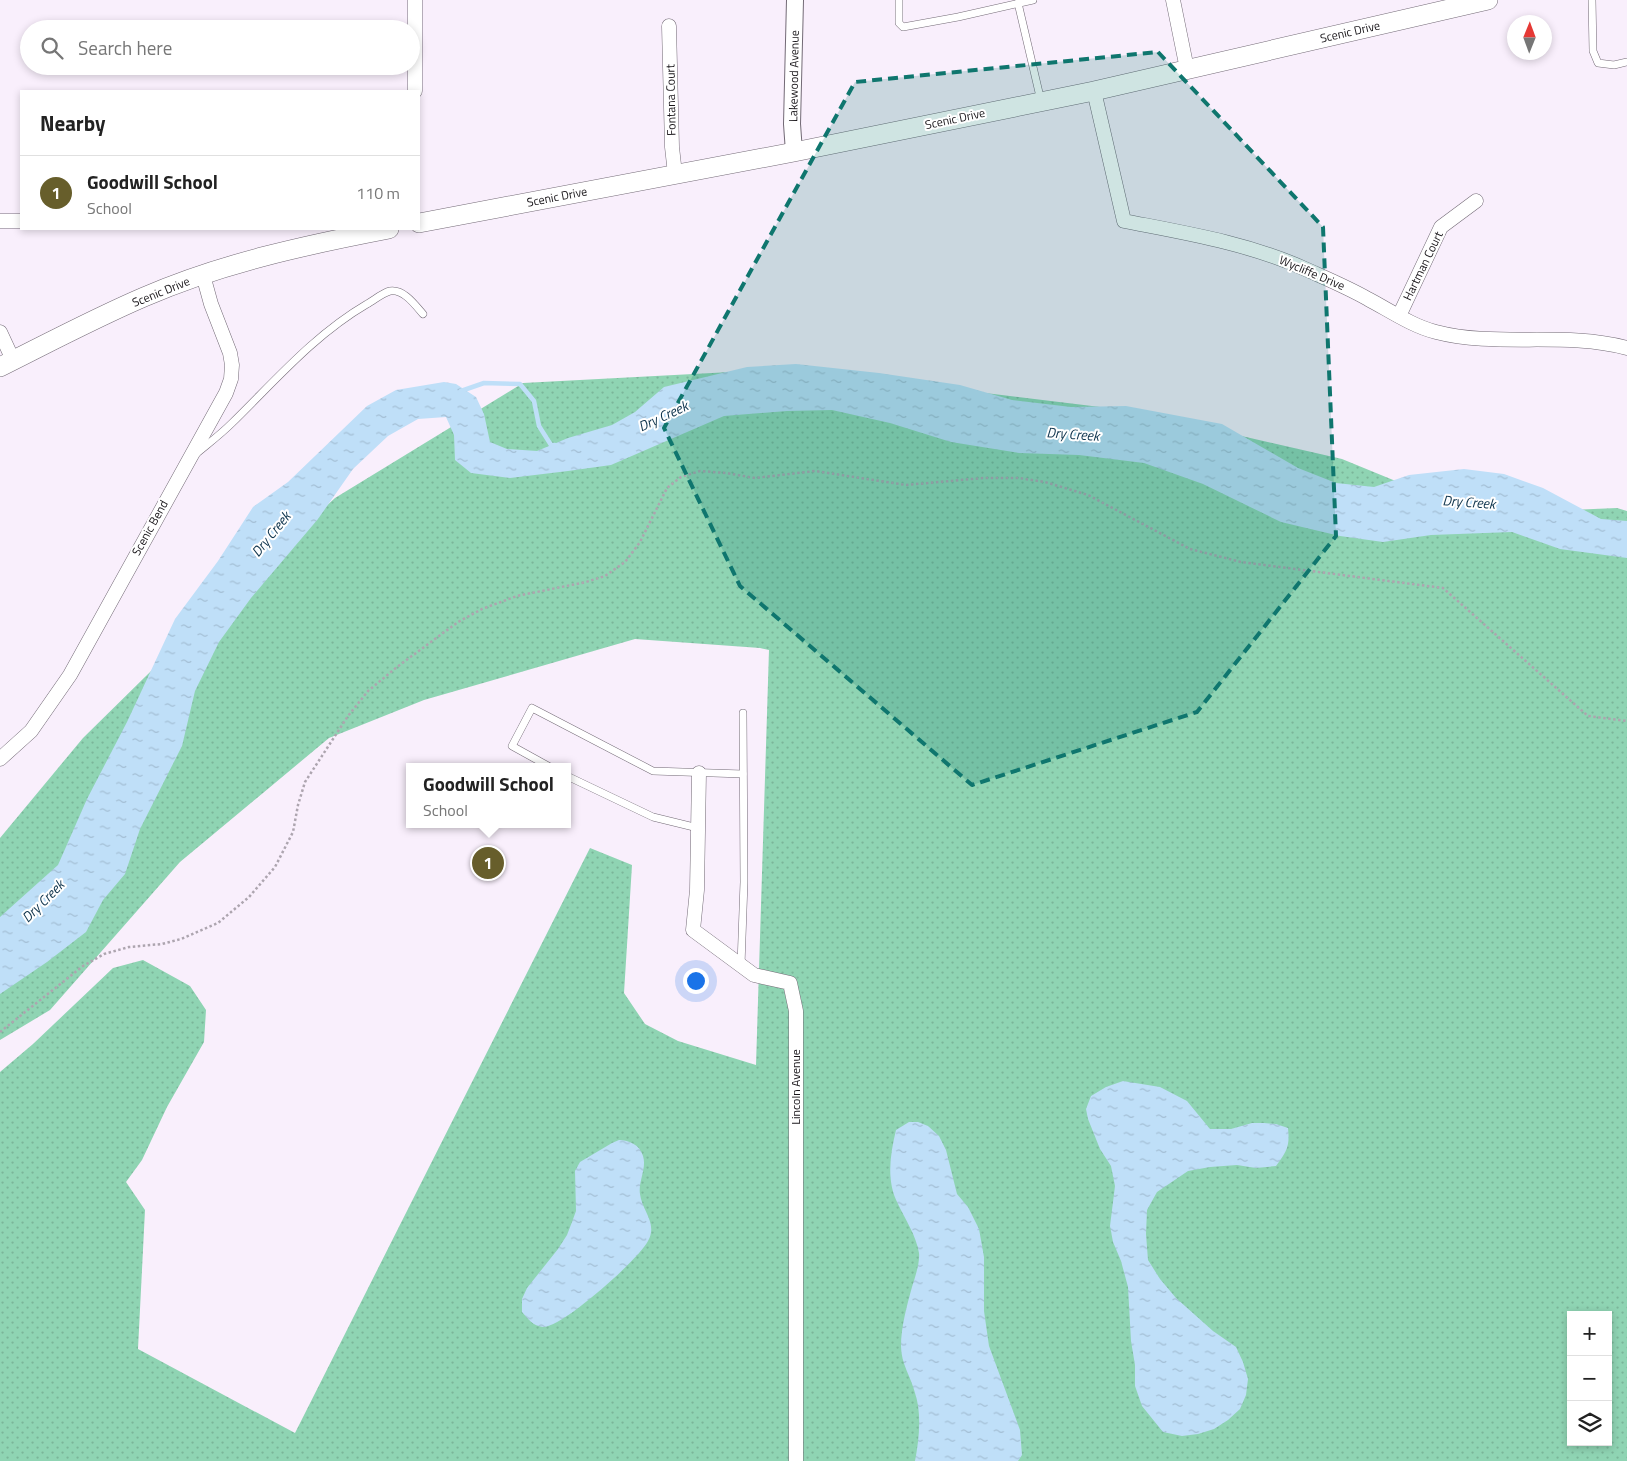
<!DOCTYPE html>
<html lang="en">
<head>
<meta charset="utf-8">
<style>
	:root { --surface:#fff; --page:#f6f6f6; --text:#222; --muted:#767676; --line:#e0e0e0; --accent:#675e2b }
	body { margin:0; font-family:"Titillium Web",sans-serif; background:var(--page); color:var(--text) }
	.controls { position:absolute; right:15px; bottom:15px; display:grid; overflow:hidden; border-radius:0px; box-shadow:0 2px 8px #0003 }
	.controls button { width:45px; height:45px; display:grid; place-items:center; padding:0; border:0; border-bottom:1px solid var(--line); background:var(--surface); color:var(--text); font:25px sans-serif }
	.compass { position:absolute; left:1507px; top:15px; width:45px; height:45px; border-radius:50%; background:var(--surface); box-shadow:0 2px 8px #0003; rotate:1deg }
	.you { position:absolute; left:695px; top:980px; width:18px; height:18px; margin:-12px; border:4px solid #fff; border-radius:50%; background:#1a73e8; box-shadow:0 0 0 8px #1a73e833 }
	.badge { display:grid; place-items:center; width:32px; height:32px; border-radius:50%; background:var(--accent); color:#fff; font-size:16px; font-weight:700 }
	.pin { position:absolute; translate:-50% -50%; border:2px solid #fff; box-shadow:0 1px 5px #0006 }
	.popup { position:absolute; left:406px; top:763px; width:165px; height:65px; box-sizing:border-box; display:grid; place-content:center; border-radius:0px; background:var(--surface); filter:drop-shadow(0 1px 4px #0005); font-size:16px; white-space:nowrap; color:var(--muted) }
	.popup b { font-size:19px; color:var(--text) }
	.popup::after { content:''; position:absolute; left:50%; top:100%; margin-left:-10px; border:10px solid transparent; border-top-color:var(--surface) }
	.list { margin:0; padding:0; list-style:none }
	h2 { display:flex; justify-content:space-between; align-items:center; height:65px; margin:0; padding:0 20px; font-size:21px }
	h2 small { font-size:16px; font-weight:400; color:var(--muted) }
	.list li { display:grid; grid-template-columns:32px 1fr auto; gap:15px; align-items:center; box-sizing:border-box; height:75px; padding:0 20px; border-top:1px solid var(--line) }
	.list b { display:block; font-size:19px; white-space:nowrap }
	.list p { margin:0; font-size:16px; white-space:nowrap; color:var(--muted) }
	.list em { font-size:16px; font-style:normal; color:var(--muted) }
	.icon { flex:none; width:28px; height:28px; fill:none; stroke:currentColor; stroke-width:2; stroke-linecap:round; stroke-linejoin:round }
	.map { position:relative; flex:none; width:1627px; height:1461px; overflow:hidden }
	.search { position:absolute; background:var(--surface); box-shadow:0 2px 8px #0003; left:20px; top:20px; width:400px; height:55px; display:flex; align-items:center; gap:12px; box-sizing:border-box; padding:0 18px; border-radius:28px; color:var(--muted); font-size:19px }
	.panel { position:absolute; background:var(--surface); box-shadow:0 2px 8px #0003; left:20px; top:90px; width:400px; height:140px; border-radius:0px }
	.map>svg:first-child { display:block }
	.grass { fill:url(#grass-dots); fill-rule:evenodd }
	.water { fill:url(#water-ripples) }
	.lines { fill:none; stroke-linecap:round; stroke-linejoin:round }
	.stream { stroke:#bfdff8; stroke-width:4.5 }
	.service-casing { stroke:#736a76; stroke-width:8 }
	.minor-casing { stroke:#736a76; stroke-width:15 }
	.tertiary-casing { stroke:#736a76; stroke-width:18 }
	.secondary-casing { stroke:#736a76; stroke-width:20 }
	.path { stroke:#ada5af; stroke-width:2.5; stroke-dasharray:2.5 2.5; stroke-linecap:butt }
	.service { stroke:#fff; stroke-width:7 }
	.minor { stroke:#fff; stroke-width:14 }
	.tertiary { stroke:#fff; stroke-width:16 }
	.secondary { stroke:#fff; stroke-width:19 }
	.marked { fill:#0f766e; fill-opacity:0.2; stroke:#0f766e; stroke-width:4; stroke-dasharray:10 6; stroke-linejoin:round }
	.labels { text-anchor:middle; stroke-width:4; stroke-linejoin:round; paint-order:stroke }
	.street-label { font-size:12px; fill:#181519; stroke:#fff }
	.water-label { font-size:14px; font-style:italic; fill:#0c324b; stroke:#fff }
</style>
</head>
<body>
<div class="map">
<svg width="1627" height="1461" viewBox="0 0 1627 1461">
	<defs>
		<pattern id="grass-dots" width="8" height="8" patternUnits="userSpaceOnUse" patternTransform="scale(1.25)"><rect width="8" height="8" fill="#8fd4b3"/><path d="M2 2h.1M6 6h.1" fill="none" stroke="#7bb599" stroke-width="1.8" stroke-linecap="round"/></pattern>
		<pattern id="water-ripples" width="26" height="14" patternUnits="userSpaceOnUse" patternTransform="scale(1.25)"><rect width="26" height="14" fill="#bfdff8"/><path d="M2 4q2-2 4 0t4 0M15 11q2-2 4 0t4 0" fill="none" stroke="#a3bed4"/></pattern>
	</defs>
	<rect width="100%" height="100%" fill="#f9effc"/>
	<!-- grass -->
	<path class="grass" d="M789,369L1133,411L1342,459L1476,514L1617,508L1627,511V1461H0V1072L33,1044L113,968L143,960L190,986L206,1010L204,1042L167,1107L142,1160L126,1182L145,1210L138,1349L295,1433L590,848L632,865L624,993L645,1024L678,1041L756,1065L769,650L760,648L635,639L424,700L329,738L180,862L50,1010L0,1040V838L83,738L209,614L335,498L523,383ZM1571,1315H1608V1442H1571Z"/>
	<!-- water -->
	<g class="water">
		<path d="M796,364L879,373L960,385L1012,400L1071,407L1126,406L1222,424L1298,468L1336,483L1374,487L1409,475L1464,469L1504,474L1543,488L1601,519L1627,521V558L1560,549L1512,532L1431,535L1383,542L1340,536L1281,522L1203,484L1144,463L1079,455L1019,453L951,442L890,423L832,410L787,411L724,416L611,465L568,471L510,478L471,473L455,460L454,435L446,417L418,419L388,436L353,469L318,519L251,598L219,642L195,691L182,746L140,829L125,874L103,900L86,932L47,962L0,994V917L58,865L87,799L127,722L175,619L218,561L253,507L288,482L367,406L396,390L444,382L456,384L476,397L484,414L490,442L507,449L537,451L568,438L612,425L635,412L664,387L747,367Z"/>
		<path d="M1123,1081L1160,1087L1187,1101L1210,1129H1231L1252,1123H1264L1276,1124L1288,1128C1290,1146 1287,1151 1276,1166L1256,1168L1237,1165L1210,1167L1188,1171L1157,1192L1147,1210L1146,1234L1148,1260L1160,1279L1176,1298L1213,1331L1236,1347L1243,1362L1248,1379L1246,1395L1240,1409L1228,1420L1214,1429L1198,1434L1182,1436L1163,1432L1142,1406L1135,1386V1365L1131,1341L1128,1287L1121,1261L1113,1242L1110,1226L1115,1186L1111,1166L1100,1149L1088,1119L1086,1109L1091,1096L1106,1087Z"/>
		<path d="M909,1122H918L928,1126L939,1136L946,1150L957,1194L968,1207L979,1229L984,1257V1311L989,1346L1020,1430L1022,1455L1018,1461H915C919,1440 922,1414 915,1393C911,1377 901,1364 901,1346C901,1327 907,1305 912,1287C915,1277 920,1263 919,1253C916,1235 906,1221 898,1204C886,1181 890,1155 896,1130Z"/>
		<path d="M619,1140C629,1140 640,1145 643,1156C647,1168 638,1182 640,1194C642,1211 658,1223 648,1241C639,1259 562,1328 543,1327C533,1326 528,1319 522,1312V1299L527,1288L558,1249L567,1235L572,1222L576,1211L575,1171L580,1162L612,1143Z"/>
	</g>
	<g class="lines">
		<!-- stream -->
		<path class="stream" d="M461,391L484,383L520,384L534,401L539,426L551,445H555"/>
		<!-- service casing -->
		<g class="service-casing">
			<g id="service">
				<path d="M899,0V23L903,27L958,17L1033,0"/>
				<path d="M1592,0L1593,51L1598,63L1614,65L1627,62"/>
				<path d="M1018,3L1041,101"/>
				<path d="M197,453C209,443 221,434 232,423C275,381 314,335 367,304C373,301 382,293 390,291C404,289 415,305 423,314"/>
				<path d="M550,767L512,746L532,708L653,771L743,774"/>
				<path d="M567,776L653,817L698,828"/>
				<path d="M741,965L744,882L743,713"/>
			</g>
		</g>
		<!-- minor casing -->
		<g class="minor-casing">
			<g id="minor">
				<path d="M415,0V91"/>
				<path d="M1173,0L1187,69"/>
				<path d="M669,26L672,147L675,174"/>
				<path d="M1094,91L1124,221C1185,233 1247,243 1303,268C1325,278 1347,287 1368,299C1389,310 1412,326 1436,332C1497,348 1564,331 1627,348"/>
				<path d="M0,221H21"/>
				<path d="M1399,316L1441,227L1476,201"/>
				<path d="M0,332L13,360"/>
				<path d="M0,759L31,731L70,675L226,393L231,379L232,365L230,353L211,304L203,275"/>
				<path d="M699,773L697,890L693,930L754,975L790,983L796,1011V1461"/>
			</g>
		</g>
		<!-- tertiary casing -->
		<g class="tertiary-casing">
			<path id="tertiary" d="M794,152L792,124L795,0"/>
		</g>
		<!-- secondary casing -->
		<g class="secondary-casing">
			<g id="secondary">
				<path d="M419,223L794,152L1094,91L1488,0"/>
				<path d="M0,367C48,343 95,318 144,297C222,263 306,245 389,229"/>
			</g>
		</g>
		<!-- path -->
		<path class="path" d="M0,1032L83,966L104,954L129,947L162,944L181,939L218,923L249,897L275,867L293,832L298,805L305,782L348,716L368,691L397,667L458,622L482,609L517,596L586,582L605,576L625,562L640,542L667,488L681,477L700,471L726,473L755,478L815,471L906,485L983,478H1019L1045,482L1088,495L1190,549L1241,562L1443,588L1588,716L1627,721"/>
		<!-- service -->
		<use href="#service" class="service"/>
		<!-- minor -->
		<use href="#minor" class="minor"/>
		<!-- tertiary -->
		<use href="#tertiary" class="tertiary"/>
		<!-- secondary -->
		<use href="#secondary" class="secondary"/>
	</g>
	<!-- marked area -->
	<path class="marked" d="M1158,52L1323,227L1336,536L1197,712L972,785L740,586L664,428L855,82Z"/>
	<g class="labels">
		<!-- street labels -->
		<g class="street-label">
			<text transform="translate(1350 32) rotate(-13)" y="4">Scenic Drive</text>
			<text transform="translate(794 76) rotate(-89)" y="4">Lakewood Avenue</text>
			<text transform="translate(671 100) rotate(-91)" y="4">Fontana Court</text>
			<text transform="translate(955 119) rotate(-12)" y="4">Scenic Drive</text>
			<text transform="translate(557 197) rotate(-11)" y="4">Scenic Drive</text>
			<text transform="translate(1423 266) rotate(-64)" y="4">Hartman Court</text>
			<text transform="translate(1312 273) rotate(23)" y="4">Wycliffe Drive</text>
			<text transform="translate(161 292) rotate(-22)" y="4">Scenic Drive</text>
			<text transform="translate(150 528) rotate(-61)" y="4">Scenic Bend</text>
			<text transform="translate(796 1087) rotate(-90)" y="4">Lincoln Avenue</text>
		</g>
		<!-- water labels -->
		<g class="water-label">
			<text transform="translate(663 416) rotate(-25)" y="5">Dry Creek</text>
			<text transform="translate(1073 434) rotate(4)" y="5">Dry Creek</text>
			<text transform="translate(1469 502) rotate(4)" y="5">Dry Creek</text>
			<text transform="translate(271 534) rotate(-51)" y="5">Dry Creek</text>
			<text transform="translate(43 901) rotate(-45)" y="5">Dry Creek</text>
		</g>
	</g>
</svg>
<div class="controls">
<button>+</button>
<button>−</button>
<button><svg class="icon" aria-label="layers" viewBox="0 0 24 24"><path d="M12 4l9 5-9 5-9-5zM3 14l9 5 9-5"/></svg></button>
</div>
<svg class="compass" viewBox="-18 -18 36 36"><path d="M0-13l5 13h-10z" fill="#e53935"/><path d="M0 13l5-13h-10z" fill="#767676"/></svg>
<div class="you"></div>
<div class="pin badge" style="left:488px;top:863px">1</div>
<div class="popup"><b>Goodwill School</b>School</div>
<div class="search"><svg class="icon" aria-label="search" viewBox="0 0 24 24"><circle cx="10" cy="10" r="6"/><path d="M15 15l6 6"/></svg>Search here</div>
<section class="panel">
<h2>Nearby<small></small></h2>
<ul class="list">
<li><span class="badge">1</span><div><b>Goodwill School</b><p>School</p></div><em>110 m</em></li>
</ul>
</section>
</div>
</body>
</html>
